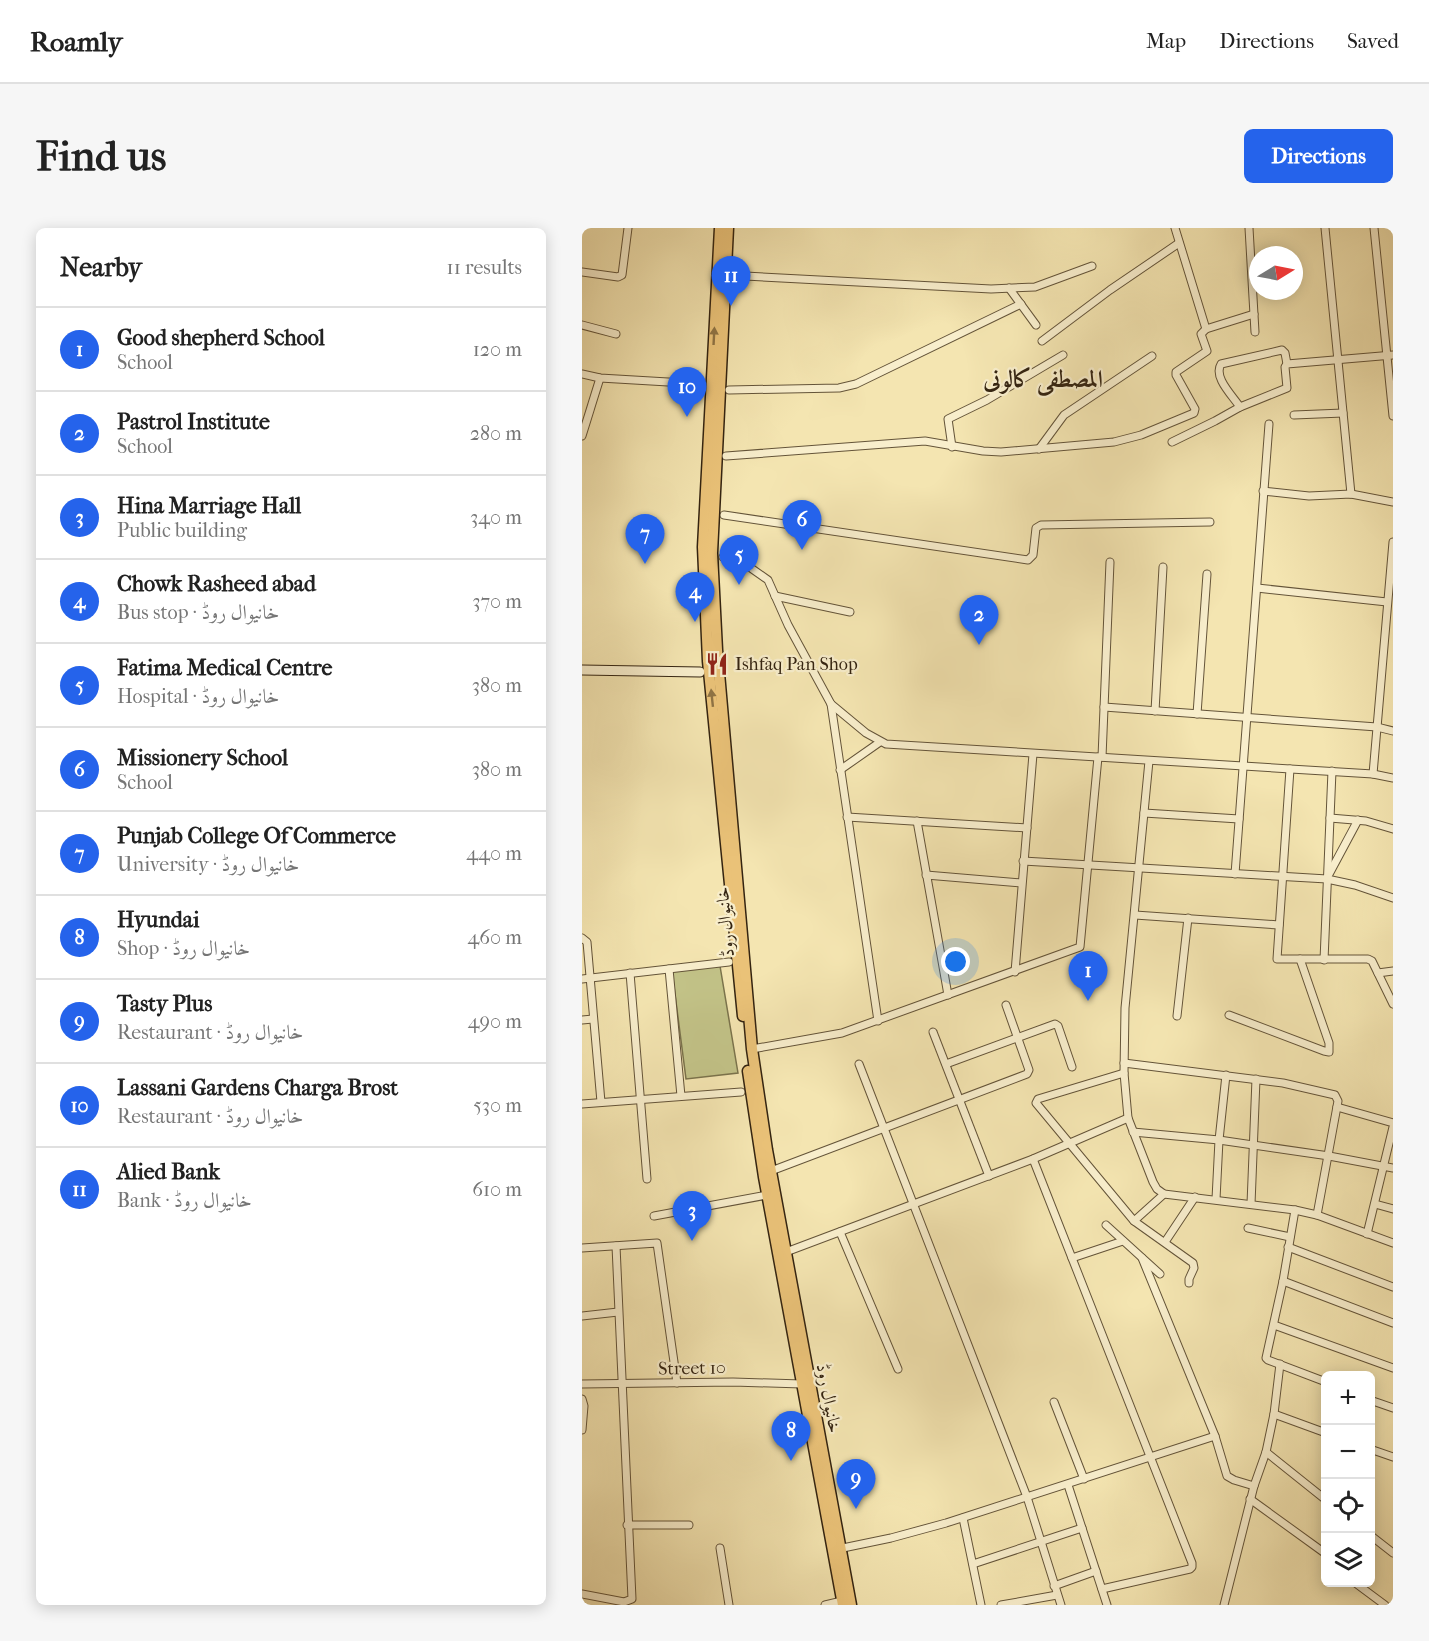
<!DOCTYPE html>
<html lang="en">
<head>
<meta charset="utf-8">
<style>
	:root { --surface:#fff; --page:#f6f6f6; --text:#222; --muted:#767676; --line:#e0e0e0; --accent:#2563eb }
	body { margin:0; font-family:"IM FELL French Canon",Amiri,serif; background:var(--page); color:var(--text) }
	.controls { position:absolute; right:18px; bottom:18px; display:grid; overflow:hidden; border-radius:9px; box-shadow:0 3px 15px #0003 }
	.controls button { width:54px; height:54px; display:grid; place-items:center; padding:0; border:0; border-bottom:2px solid var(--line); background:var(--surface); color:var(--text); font:30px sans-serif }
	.compass { position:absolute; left:667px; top:18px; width:54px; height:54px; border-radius:50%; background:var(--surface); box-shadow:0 3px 15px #0003; rotate:80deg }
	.you { position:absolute; left:374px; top:734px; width:21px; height:21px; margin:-15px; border:4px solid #fff; border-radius:50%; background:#1a73e8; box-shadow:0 0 0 9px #1a73e833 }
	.badge { display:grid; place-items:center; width:39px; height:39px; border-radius:50%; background:var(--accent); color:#fff; font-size:20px; font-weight:700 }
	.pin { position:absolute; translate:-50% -50px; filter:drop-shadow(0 2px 3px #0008) }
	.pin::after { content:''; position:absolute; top:32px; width:21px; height:18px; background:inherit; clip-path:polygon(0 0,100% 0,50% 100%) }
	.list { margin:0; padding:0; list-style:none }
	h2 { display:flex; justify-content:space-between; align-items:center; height:78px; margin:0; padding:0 24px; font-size:26px }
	h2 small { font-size:20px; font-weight:400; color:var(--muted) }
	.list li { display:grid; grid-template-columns:39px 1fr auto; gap:18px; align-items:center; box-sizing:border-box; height:84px; padding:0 24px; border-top:2px solid var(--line) }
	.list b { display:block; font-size:22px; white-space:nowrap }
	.list p { margin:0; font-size:20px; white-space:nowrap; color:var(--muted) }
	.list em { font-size:20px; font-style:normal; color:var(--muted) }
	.icon { flex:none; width:33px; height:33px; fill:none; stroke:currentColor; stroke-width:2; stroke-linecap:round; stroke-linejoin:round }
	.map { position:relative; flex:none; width:811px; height:1377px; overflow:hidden; border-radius:9px }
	header { display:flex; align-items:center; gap:36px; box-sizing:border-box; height:84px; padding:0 30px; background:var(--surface); border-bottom:2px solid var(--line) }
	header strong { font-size:28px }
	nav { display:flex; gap:33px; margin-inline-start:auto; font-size:21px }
	.intro { display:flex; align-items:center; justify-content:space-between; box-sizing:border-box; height:144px; padding:0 36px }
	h1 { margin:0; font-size:42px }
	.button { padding:15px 27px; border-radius:9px; background:var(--accent); color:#fff; font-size:21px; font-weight:700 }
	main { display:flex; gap:36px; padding:0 36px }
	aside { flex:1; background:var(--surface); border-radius:9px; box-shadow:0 3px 15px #0003 }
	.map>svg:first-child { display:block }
	.green { fill:#c2c287; stroke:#7b734c; stroke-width:1.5 }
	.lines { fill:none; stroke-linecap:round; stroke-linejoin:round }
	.minor-casing { stroke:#645439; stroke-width:9 }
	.secondary-casing { stroke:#342411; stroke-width:11 }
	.primary-casing { stroke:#342411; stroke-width:13 }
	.minor { stroke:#f8eecc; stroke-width:7 }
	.secondary { stroke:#f8eecc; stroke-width:9 }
	.primary { stroke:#eac278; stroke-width:10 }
	.oneway { fill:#8f7344 }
	.labels { text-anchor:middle; stroke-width:4.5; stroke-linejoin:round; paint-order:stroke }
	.poi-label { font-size:18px; fill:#342411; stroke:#f8eecc; text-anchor:start }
	.street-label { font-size:18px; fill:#342411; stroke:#f8eecc }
	.district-label { font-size:24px; font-weight:bold; fill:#342411; stroke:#f8eecc }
</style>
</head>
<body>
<header>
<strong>Roamly</strong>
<nav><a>Map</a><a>Directions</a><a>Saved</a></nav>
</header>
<div class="intro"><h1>Find us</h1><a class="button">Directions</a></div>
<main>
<aside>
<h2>Nearby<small>11 results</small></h2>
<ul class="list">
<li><span class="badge">1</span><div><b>Good shepherd School</b><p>School</p></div><em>120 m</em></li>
<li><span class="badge">2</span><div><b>Pastrol Institute</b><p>School</p></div><em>280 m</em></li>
<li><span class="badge">3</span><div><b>Hina Marriage Hall</b><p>Public building</p></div><em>340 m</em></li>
<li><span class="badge">4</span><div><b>Chowk Rasheed abad</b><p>Bus stop · خانیوال روڈ</p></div><em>370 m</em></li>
<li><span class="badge">5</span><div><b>Fatima Medical Centre</b><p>Hospital · خانیوال روڈ</p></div><em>380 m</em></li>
<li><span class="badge">6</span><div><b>Missionery School</b><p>School</p></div><em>380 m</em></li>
<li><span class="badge">7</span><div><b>Punjab College Of Commerce</b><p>University · خانیوال روڈ</p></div><em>440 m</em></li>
<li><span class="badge">8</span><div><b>Hyundai</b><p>Shop · خانیوال روڈ</p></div><em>460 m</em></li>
<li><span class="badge">9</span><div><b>Tasty Plus</b><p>Restaurant · خانیوال روڈ</p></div><em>490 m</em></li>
<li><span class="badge">10</span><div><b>Lassani Gardens Charga Brost</b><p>Restaurant · خانیوال روڈ</p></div><em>530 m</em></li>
<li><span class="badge">11</span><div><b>Alied Bank</b><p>Bank · خانیوال روڈ</p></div><em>610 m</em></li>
</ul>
</aside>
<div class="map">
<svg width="811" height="1377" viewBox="0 0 811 1377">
	<rect width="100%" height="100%" fill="#f4e5b1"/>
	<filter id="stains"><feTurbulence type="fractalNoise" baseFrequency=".00333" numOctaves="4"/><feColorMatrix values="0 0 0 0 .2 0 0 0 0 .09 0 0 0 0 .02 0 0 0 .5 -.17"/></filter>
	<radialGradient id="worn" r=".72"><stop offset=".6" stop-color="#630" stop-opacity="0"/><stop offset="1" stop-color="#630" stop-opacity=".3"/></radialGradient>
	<!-- green -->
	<path class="green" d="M138,738L156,845L104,851L90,743Z"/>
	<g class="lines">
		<!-- minor casing -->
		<g class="minor-casing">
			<g id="minor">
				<path d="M593,0L624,101"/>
				<path d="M667,0L673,104"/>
				<path d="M743,0L769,266"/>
				<path d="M792,0L811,188"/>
				<path d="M0,44L36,49L40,47L46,0"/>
				<path d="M144,47L409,61L453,59L510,38"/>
				<path d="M427,60L454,97"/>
				<path d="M0,97L34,106"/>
				<path d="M460,113L528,62L597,15"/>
				<path d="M0,146L18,150L120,156"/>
				<path d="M147,162L257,160L274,156L439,76"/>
				<path d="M658,179C650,167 631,149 639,136L700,122L703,125L705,136"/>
				<path d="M712,187L761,185"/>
				<path d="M0,208L18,150"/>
				<path d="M590,214L633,193L658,179L705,160L703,139L705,136L811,127"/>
				<path d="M370,219L366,191L405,172L481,127"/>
				<path d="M457,221L482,187L570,128"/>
				<path d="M144,228L343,213L401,223L419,224L532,214L559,207L612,185L613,181L594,147V144L625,123L619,106L624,101L672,86"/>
				<path d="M681,263L727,268L769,266L811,274"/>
				<path d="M142,287L446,332L451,327L454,300L459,297L628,294"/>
				<path d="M141,329L166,338L186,352L206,397L249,476L284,505L304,516L791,546L811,550"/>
				<path d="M675,360L805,374"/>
				<path d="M193,368L268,384"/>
				<path d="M249,476L296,793"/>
				<path d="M522,479L795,499L811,503"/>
				<path d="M573,483L581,339"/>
				<path d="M615,486L625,346"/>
				<path d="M520,529L528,334"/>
				<path d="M567,533L543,780L542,845L546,890L571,954L575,961L582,966L713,982L735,987L811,1015"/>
				<path d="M708,541L695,731H786L790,733L811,776"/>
				<path d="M258,542L298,514"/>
				<path d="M791,546L811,314"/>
				<path d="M562,585L657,591"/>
				<path d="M265,589L445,600"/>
				<path d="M748,590L784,593L811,601"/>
				<path d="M335,593L366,767"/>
				<path d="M441,633L745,651L773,657L811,670"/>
				<path d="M653,646L687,196"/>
				<path d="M344,647L439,655"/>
				<path d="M746,648L776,592"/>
				<path d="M553,687L697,697"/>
				<path d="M0,710L5,714L19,874"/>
				<path d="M742,732L750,543"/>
				<path d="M87,741L99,868"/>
				<path d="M433,744L451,526"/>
				<path d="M48,745L65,951"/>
				<path d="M796,745L811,743"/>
				<path d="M0,751L147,734"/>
				<path d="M647,787L742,823L747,824V815L718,731"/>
				<path d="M595,788L606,690"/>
				<path d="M0,792L11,791"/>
				<path d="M351,804L407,948"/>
				<path d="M170,821L260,805L498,719L516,529"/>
				<path d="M542,835L701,855L753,867L756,873L735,987"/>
				<path d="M277,836L445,1269L479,1377"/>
				<path d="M364,836L473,796L476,798L490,839"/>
				<path d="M542,845L456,871L454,875L552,993L611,1035L612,1040L607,1051V1055"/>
				<path d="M0,876L159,864"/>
				<path d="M755,879L811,895"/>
				<path d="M551,904L637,912L747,928L811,940"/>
				<path d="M451,931L610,1335V1339L608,1341L520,1361"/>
				<path d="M189,943L445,846L447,842L424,777"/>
				<path d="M634,971L637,912L644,847"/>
				<path d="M669,976L674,851"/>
				<path d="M793,976L811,981"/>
				<path d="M713,982L701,1053L684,1130L686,1132L744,1154"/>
				<path d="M72,988L185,967"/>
				<path d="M552,993L582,966"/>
				<path d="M524,997L578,1046"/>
				<path d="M666,1000L708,1009"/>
				<path d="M258,1004L316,1141"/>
				<path d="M785,1006L811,899"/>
				<path d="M583,1014L613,969"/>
				<path d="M706,1019L811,1059"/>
				<path d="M0,1020L75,1015L95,1155"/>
				<path d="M204,1024L451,931L546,890"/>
				<path d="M490,1030L541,1013"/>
				<path d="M560,1030L633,1208L645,1248L652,1252L672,1258"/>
				<path d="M701,1053L811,1095"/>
				<path d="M0,1088L36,1084"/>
				<path d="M692,1097L811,1140"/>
				<path d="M0,1156L151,1154L220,1156"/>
				<path d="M0,1171L2,1178L0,1202"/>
				<path d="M788,1172L811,1180"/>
				<path d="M472,1174L502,1251"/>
				<path d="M692,1186L744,1205"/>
				<path d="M788,1221L811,1229"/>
				<path d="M684,1224L744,1272"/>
				<path d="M486,1257L525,1377"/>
				<path d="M668,1271L744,1326"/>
				<path d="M381,1290L399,1377"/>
				<path d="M45,1297H107"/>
				<path d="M788,1307L811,1325"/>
				<path d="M138,1320L147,1377"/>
				<path d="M256,1321L309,1310L364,1295L633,1208"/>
				<path d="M391,1336L500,1300"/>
				<path d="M772,1354L803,1377"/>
				<path d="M472,1358L514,1343"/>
				<path d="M0,1366L42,1374L50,1371L34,1018"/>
				<path d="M243,1377L260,1373"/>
				<path d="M419,1377L475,1367"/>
				<path d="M642,1377L672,1258L684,1224L692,1186L698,1136"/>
			</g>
		</g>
		<!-- secondary casing -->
		<g class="secondary-casing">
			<path id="secondary" d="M0,442L118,444"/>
		</g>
		<!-- primary casing -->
		<g class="primary-casing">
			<g id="primary">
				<path d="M138,0L121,319L126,433L161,788"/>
				<path d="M146,0L130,325L135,422L170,821L185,922L269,1377"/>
				<path d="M166,843L182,949L261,1377"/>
			</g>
		</g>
		<!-- minor -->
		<use href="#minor" class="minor"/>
		<!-- secondary -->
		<use href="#secondary" class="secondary"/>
		<!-- primary -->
		<use href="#primary" class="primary"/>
	</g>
	<!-- one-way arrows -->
	<defs><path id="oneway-solid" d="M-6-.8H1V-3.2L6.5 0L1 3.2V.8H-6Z" transform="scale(1.5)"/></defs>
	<g class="oneway">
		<use href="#oneway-solid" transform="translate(132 108) rotate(-87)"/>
		<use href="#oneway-solid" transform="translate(130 470) rotate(-96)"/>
	</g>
	<!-- icons -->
	<defs>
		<g id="restaurant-bare" transform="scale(1.8)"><path d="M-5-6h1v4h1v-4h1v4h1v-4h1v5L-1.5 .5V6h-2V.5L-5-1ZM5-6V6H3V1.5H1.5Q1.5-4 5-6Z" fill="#8f2418" stroke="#f8eecc" stroke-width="2.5" paint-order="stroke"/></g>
	</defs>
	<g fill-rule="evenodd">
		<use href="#restaurant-bare" x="135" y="436"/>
	</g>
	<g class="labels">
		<!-- poi labels -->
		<g class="poi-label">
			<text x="153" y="442">Ishfaq Pan Shop</text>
		</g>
		<!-- street labels -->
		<g class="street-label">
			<text transform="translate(143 694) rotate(-95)" y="6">خانیوال روڈ</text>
			<text transform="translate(110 1140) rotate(-1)" y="6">Street 10</text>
			<text transform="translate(247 1170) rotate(79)" y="6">خانیوال روڈ</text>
		</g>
		<!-- district labels -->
		<g class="district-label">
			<text x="461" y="159">المصطفی کالونی</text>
		</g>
	</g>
	<rect width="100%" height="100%" filter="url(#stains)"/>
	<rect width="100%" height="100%" fill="url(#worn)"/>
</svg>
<div class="controls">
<button>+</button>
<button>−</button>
<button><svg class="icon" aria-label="locate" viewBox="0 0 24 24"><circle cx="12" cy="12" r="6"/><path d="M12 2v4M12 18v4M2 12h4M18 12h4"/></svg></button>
<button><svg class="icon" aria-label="layers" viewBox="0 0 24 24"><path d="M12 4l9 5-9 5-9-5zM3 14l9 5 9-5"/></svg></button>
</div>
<svg class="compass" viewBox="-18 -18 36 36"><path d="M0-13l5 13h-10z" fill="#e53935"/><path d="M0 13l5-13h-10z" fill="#767676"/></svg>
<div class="you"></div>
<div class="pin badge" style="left:506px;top:773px">1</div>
<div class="pin badge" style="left:397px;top:417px">2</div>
<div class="pin badge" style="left:110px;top:1013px">3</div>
<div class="pin badge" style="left:113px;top:394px">4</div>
<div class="pin badge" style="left:157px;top:357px">5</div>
<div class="pin badge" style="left:220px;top:322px">6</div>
<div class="pin badge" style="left:63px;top:336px">7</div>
<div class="pin badge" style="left:209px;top:1233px">8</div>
<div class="pin badge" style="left:274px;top:1281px">9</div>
<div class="pin badge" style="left:105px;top:189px">10</div>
<div class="pin badge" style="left:149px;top:78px">11</div>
</div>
</main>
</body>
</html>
